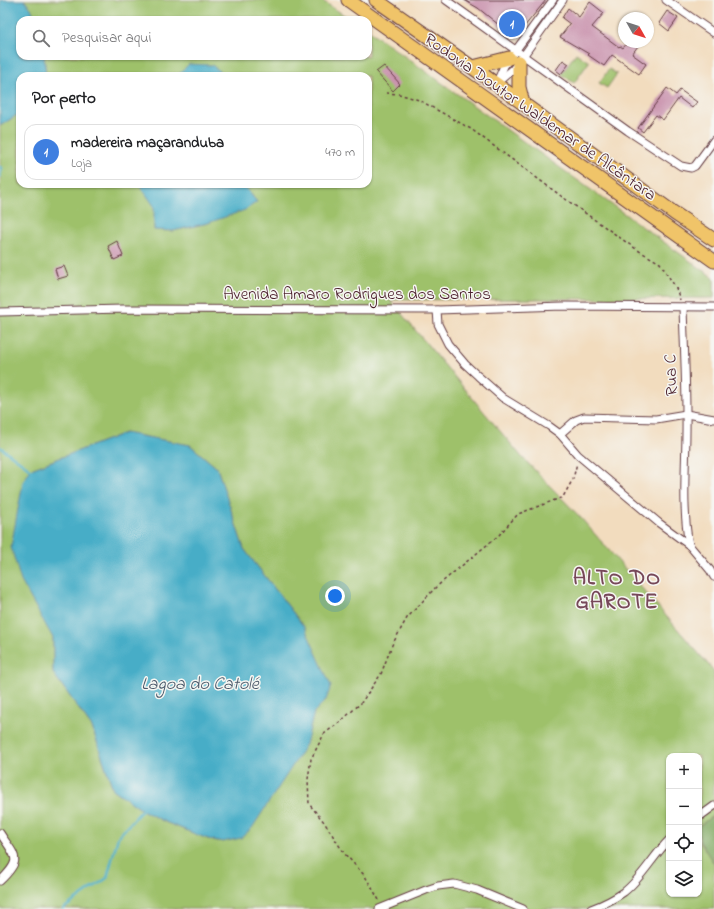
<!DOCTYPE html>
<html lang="pt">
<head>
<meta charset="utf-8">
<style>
	:root { --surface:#fff; --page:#f6f6f6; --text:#202124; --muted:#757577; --line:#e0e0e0; --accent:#c8321e }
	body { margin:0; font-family:"Indie Flower",sans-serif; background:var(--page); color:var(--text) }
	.controls { position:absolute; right:12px; bottom:12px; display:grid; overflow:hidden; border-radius:8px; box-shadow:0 1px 3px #0004 }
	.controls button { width:36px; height:36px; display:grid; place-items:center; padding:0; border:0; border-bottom:1px solid var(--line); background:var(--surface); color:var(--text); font:20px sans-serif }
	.compass { position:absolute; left:618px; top:12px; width:36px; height:36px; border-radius:50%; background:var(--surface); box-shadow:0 1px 3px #0004; rotate:129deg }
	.you { position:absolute; left:335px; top:596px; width:14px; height:14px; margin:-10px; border:3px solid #fff; border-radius:50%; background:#1a73e8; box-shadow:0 0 0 6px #1a73e833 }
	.badge { display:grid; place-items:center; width:26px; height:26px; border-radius:50%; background:var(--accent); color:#fff; font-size:13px; font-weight:700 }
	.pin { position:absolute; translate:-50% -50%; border:2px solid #fff; box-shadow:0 1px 4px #0006 }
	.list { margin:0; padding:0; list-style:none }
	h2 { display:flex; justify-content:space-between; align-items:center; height:52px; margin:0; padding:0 16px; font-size:17px }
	h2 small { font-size:13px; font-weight:400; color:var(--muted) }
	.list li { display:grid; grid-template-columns:26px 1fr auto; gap:12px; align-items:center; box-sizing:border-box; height:56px; margin:0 8px 8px; padding:0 8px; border:1px solid var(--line); border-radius:12px }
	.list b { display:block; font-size:15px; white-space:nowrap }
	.list p { margin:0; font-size:13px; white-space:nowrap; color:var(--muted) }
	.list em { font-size:13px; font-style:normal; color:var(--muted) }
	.icon { flex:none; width:22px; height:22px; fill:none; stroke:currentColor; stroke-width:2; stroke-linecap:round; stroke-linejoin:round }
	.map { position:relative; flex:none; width:714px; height:909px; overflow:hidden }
	.search { position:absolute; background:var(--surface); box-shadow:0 1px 3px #0004; left:16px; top:16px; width:356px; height:44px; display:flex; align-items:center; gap:10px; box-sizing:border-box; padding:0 14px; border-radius:12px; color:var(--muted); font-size:15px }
	.panel { position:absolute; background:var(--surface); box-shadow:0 1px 3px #0004; left:16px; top:72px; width:356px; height:116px; border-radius:12px }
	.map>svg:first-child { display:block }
	.green { fill:#9ec16b; stroke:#74704b; fill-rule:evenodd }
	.forest { fill:#7ea75f; stroke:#646345 }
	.water { fill:#47adc7; stroke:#486679 }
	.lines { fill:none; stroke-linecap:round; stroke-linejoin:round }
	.stream { stroke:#47adc7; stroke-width:2.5 }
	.building { fill:#ca94af }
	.street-casing { stroke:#633b41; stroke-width:9 }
	.highway-casing { stroke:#633b41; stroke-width:15 }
	.path { stroke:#633b41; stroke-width:1.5; stroke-dasharray:3 3; stroke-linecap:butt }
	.street { stroke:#fff; stroke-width:7 }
	.highway { stroke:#f0c469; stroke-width:13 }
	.labels { text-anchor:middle; stroke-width:3; stroke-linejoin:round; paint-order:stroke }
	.street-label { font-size:17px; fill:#4a1f2b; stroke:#f6f6f2 }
	.water-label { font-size:18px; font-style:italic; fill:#495869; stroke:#f6f6f2 }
	.district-label { font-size:21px; font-weight:bold; letter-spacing:1px; fill:#774859; stroke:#f6f6f2 }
</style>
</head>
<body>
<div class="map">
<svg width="714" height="909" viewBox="0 0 714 909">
	<rect width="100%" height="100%" fill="#f6f6f2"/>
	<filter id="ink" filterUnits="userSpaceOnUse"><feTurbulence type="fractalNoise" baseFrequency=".025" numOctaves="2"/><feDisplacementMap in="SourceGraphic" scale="8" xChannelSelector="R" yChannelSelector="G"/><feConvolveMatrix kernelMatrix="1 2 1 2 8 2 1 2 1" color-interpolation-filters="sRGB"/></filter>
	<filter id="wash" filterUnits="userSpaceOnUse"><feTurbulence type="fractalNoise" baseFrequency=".012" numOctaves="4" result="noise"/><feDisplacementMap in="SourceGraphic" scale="16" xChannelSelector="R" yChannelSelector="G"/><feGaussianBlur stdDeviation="0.9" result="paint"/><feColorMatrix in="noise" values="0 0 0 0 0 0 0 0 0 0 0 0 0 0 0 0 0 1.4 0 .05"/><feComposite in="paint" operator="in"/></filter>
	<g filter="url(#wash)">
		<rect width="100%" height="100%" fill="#f2dcbe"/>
		<!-- green -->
		<g class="green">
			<path d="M24,0H321L352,20H36Z"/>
			<path d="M368,30L714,278V298L390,300L521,456L580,517L714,671V815L699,826V756H669V894H699V840L714,864V909H0V126L20,113V184H139L155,206L154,230L173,231L208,223L257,202L243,184H368V76H225L222,73L189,64L177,76H46L44,56H368ZM125,433L190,445L217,468L244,549L305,628L326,700L314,712L306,744L223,842L208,839L165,822L142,810L113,789L92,727L53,673V638L31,469Z"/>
			<path d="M576,53L589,62L574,83L561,74Z"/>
			<path d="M609,69L617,74L607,88L599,83Z"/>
		</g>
		<!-- forest -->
		<path class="forest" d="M714,815V864L699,840V826Z"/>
		<!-- water -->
		<g class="water">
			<path d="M0,0H24L31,8L36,20H20V56H44L46,76H20V113L0,126Z"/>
			<path d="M189,64L212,65L225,76H177Z"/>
			<path d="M139,184H243L257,202L245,210L208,223L173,231L154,230V206Z"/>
			<path d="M125,433L190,445L217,468L244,549L305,628L331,686L326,700L314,712L306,744L297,759L252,828L241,838L223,842L208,839L165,822L142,810L113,789L92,727L53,673V638L21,581L11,547L23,482L31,469Z"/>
		</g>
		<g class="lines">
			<!-- stream -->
			<g class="stream">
				<path d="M0,167L2,168L0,176"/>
				<path d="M0,447L33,471"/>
				<path d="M63,909L107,878L118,837L142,810L143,808"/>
			</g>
		</g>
		<g id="blocks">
			<!-- building -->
			<g class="building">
				<path d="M464,0H546L515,38L478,8Z"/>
				<path d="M590,2L604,13L592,27L619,47L620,46L623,48L628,42H641L632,54L646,64L639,74L612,55L604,66L588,55L589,54L560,37L570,24L562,18L568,8L579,17Z"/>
				<path d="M667,11L678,18L669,31L659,23Z"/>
				<path d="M563,60L569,64L561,74L556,70Z"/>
				<path d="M384,66L400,84L393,91L376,72Z"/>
				<path d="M667,88L676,95L680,90L697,102L692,108L679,98L663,120L656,115L643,132L638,128Z"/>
				<path d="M117,241L123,256L114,260L108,246Z"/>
				<path d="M64,266L68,276L58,279L55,269Z"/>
			</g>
		</g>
	</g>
	<g filter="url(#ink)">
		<use href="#blocks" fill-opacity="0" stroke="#633b41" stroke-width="1"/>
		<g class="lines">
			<!-- street casing -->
			<g class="street-casing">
				<g id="street">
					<path d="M446,0L628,131L681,166L691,168L695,166L714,140"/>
					<path d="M666,0L714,33"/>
					<path d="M497,82L504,66L553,0"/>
					<path d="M496,84L513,69L519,62L563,0"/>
					<path d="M683,307C684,342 686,378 686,414C687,457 681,502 689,545"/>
					<path d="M437,310L438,324L448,344L465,364L478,376L503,398L549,426L560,434L578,455L659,523L689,545L710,570L714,577"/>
					<path d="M0,312L123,309L437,310L563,306L714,307"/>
					<path d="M560,434L576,420L584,417L656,419L686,414L714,419"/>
					<path d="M699,817L714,806"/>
					<path d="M0,833C15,857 24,858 0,881"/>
					<path d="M379,909L426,890L438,886L454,884L477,890L523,909"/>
					<path d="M591,909C602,905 614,899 624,892C642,878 653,856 669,840"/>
				</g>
			</g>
			<!-- highway casing -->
			<g class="highway-casing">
				<g id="highway">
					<path d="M348,0L714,261"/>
					<path d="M376,0L496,84L674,213L714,240"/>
					<path d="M519,62V87L523,103"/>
					<path d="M473,67L509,58"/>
				</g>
			</g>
			<!-- path -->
			<g class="path">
				<path d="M386,93L399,94L419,100L471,129L561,196L636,249L660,263L676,288L680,300"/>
				<path d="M379,900L365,876L344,853L324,822L309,804L308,779L311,759L324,734L341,721L361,703L381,674L392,645L407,618L436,587L499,535L518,514L563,497L573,479L577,463"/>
			</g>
			<!-- street -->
			<use href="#street" class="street"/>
			<!-- highway -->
			<use href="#highway" class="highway"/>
		</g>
	</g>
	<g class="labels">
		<!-- street labels -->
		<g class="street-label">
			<text transform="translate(541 116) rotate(35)" y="6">Rodovia Doutor Waldemar de Alcântara</text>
			<text x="357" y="299">Avenida Amaro Rodrigues dos Santos</text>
			<text transform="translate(670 375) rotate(-92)" y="6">Rua C</text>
		</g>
		<!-- water labels -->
		<g class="water-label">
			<text x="200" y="689">Lagoa do Catolé</text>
		</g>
		<!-- district labels -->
		<g class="district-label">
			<text x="617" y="584">ALTO DO<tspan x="617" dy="24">GAROTE</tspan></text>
		</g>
	</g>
</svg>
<div class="controls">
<button>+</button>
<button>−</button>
<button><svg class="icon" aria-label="locate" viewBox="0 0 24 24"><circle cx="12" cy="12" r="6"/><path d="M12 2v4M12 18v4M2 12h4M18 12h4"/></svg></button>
<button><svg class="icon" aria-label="layers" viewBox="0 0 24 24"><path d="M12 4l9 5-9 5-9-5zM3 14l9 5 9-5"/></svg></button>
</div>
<svg class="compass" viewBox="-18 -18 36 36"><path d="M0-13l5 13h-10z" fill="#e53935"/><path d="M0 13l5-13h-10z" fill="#757577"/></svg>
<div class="you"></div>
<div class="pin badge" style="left:512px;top:24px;background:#3f7fe0">1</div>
<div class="search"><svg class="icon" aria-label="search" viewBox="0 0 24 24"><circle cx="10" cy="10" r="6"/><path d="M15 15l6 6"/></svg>Pesquisar aqui</div>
<section class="panel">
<h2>Por perto<small></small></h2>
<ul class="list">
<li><span class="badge" style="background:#3f7fe0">1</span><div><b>madereira maçaranduba</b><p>Loja</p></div><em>470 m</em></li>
</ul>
</section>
</div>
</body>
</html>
